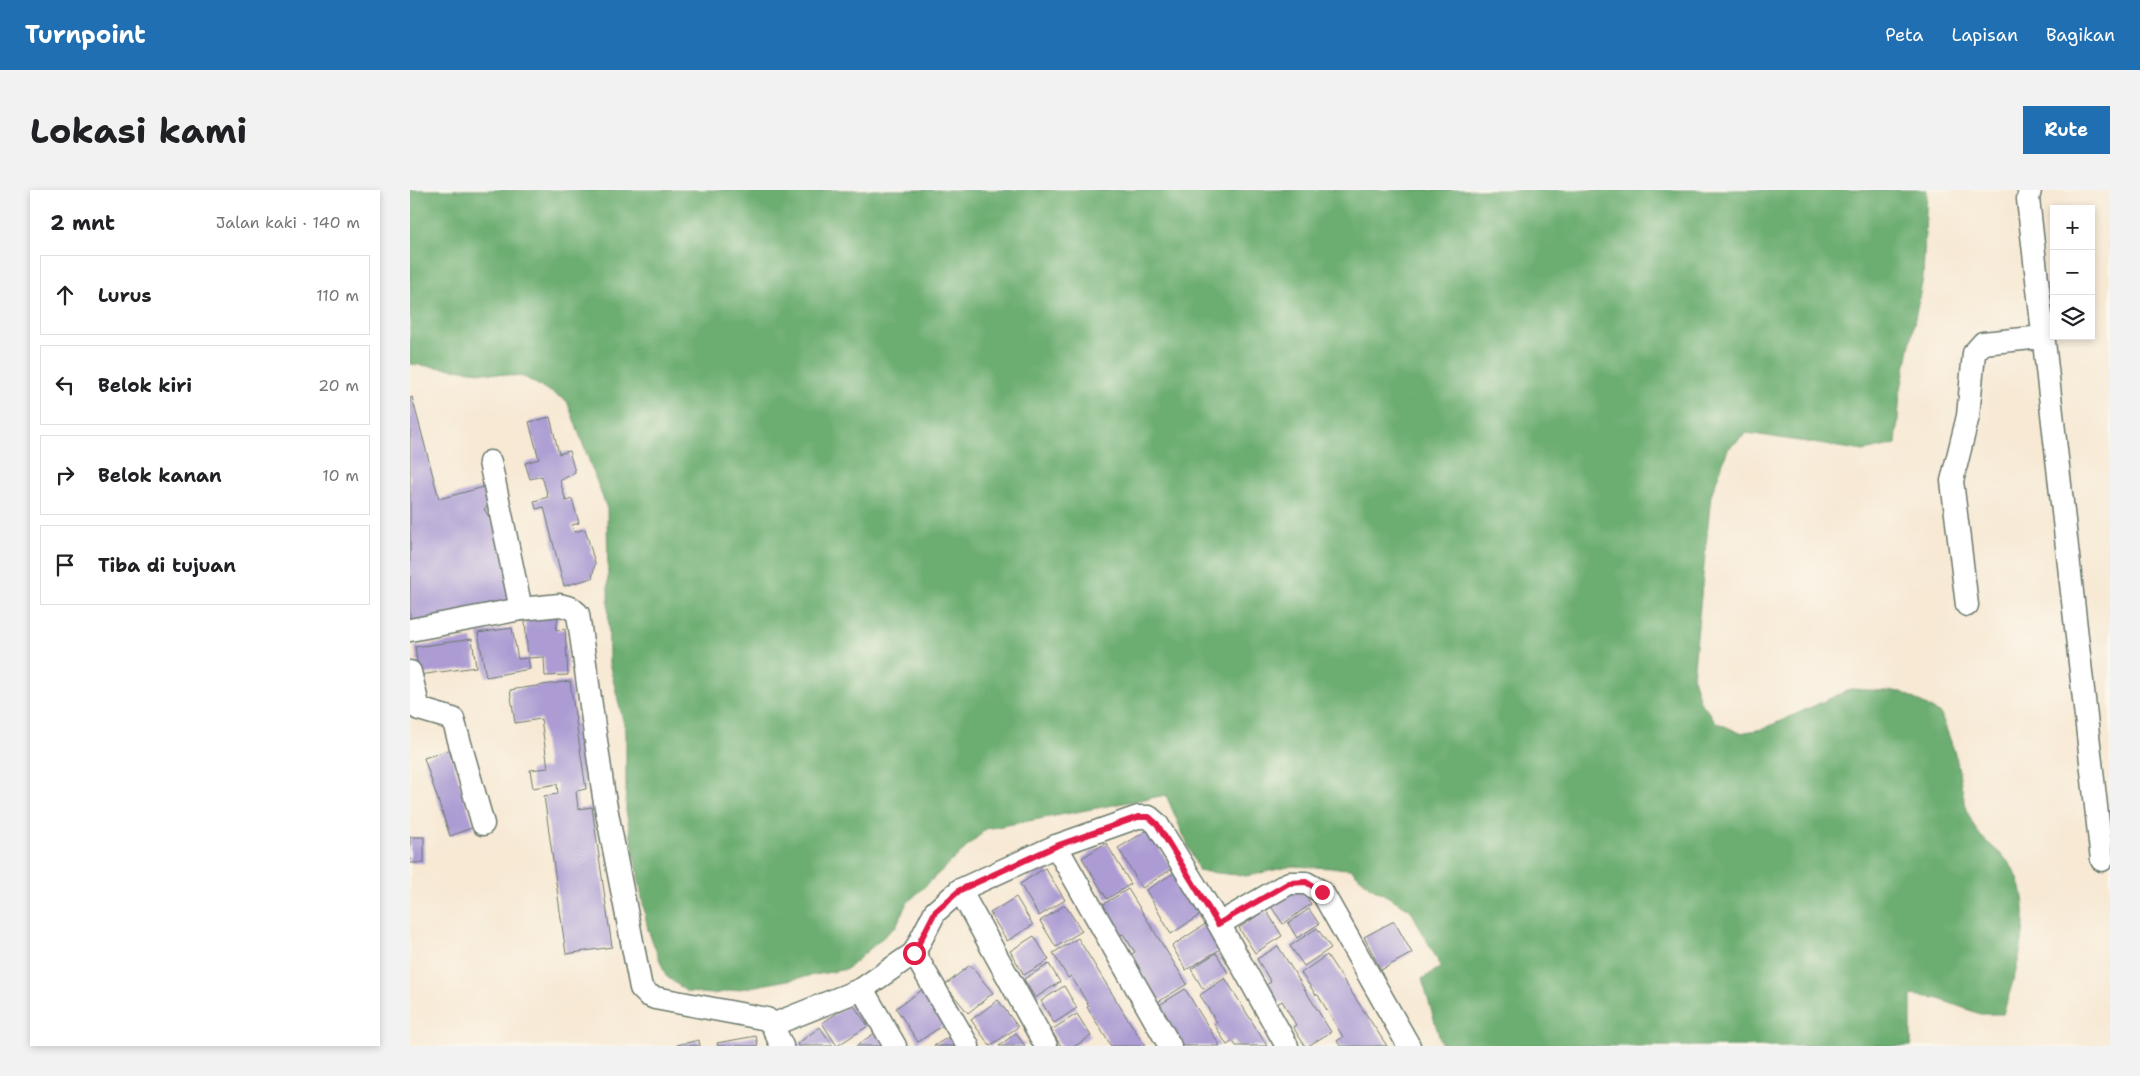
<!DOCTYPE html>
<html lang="id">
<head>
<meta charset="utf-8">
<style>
	:root { --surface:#fff; --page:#f2f2f2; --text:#202124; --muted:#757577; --line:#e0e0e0; --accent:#1f6fb2 }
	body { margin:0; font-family:"Shantell Sans",sans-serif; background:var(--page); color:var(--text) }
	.controls { position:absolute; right:15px; top:15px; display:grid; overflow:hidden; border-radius:0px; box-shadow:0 2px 8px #0003 }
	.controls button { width:45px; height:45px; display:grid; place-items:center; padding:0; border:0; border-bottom:1px solid var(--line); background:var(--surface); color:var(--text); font:25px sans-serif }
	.stop { position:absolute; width:15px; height:15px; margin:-11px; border:4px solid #e11d48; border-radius:50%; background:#fff }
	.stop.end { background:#e11d48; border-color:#fff; box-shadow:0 1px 5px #0008 }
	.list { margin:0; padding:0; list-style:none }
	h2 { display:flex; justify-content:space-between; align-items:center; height:65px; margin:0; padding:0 20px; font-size:21px }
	h2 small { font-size:16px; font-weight:400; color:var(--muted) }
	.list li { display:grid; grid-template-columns:32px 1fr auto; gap:15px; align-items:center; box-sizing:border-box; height:80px; margin:0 10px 10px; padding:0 10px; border:1px solid var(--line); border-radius:0px }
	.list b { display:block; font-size:19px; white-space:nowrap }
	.list em { font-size:16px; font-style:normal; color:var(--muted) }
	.icon { flex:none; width:28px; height:28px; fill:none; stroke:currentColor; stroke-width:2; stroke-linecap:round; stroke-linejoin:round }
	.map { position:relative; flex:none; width:1700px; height:856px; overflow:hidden; border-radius:0px }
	header { display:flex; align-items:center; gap:30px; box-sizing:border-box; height:70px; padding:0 25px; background:var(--accent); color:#fff }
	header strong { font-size:24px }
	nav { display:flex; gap:28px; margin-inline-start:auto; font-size:18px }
	.intro { display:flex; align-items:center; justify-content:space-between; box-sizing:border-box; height:120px; padding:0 30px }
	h1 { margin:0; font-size:35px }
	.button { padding:12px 22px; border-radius:0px; background:var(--accent); color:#fff; font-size:18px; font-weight:700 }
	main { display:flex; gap:30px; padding:0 30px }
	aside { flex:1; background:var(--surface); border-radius:0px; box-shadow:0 2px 8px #0003 }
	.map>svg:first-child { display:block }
	.forest { fill:#6cad71; stroke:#467552 }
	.building { fill:#ac9cd3 }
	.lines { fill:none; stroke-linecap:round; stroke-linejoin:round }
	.minor-casing { stroke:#6b796c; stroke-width:25 }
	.minor { stroke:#fff; stroke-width:22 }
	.route { stroke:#e11d48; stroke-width:6 }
</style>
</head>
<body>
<header>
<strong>Turnpoint</strong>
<nav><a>Peta</a><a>Lapisan</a><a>Bagikan</a></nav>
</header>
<div class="intro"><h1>Lokasi kami</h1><a class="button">Rute</a></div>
<main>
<aside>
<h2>2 mnt<small>Jalan kaki · 140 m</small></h2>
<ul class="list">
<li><svg class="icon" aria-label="ahead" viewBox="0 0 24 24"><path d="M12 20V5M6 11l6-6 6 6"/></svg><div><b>Lurus</b></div><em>110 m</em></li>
<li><svg class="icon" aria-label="left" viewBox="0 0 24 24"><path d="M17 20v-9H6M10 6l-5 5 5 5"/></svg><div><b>Belok kiri</b></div><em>20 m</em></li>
<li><svg class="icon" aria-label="right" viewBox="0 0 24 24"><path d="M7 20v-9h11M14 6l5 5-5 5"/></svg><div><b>Belok kanan</b></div><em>10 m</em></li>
<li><svg class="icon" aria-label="arrive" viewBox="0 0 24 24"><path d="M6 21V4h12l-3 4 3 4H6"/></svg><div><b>Tiba di tujuan</b></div></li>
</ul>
</aside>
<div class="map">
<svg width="1700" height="856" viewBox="0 0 1700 856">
	<rect width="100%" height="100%" fill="#fbf7ec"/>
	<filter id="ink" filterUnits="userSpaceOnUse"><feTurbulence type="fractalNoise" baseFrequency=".02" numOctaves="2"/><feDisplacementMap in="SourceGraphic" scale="10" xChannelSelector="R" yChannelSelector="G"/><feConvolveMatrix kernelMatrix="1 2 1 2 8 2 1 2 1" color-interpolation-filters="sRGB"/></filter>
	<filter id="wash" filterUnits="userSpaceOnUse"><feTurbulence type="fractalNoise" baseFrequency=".0096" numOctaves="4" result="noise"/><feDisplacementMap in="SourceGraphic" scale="20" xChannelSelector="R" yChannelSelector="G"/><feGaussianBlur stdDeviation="1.12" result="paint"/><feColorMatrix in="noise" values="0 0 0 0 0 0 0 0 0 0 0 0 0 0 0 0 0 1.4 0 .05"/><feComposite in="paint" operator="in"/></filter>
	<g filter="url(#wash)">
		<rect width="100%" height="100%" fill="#f7e9d4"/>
		<!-- forest -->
		<path class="forest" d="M0,0H1517L1513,88L1490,204L1486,254L1454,261L1337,243L1318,259L1301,305L1283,487L1290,511L1306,532L1330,543L1353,539L1441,499L1492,502L1531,524C1536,540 1543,555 1547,571C1552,594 1553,620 1567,641C1575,653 1590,661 1599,673C1630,713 1606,782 1593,824H1570L1526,808L1501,805V856H1032L1012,789L1031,777L1000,719L959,696L941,679L883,676L836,686L789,681L756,605L576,639L497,713L486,736L437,779L303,804L277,802L256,786L238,740L216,621V543L199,473L197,319L157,211L114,187L0,174Z"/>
		<g id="blocks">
			<!-- building -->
			<g class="building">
				<path d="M2,207L29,309L85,294L84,312L74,319L87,339L105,410L0,434V208Z"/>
				<path d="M140,227L149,264L159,261L165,282L150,291L156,311L162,309L169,333L162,335L164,342L175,339L185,373L182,388L154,396L134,317L126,319L124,311L138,307L132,286L120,289L115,273L129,269L119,232Z"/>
				<path d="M150,415L146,440L155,439L158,485L135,486L134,467L118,468L115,431Z"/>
				<path d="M102,438L108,469L118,468L120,479L76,487L68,443Z"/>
				<path d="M62,449L66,477L9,485L5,457Z"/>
				<path d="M160,491L176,599L166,601L168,619L182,617L202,757L156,764L134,606L148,604L147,594L123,598L120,580L138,578L131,529L105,533L100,500Z"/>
				<path d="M39,560L64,637L40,646L14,568Z"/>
				<path d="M738,640L762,679L732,698L708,658Z"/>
				<rect x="0" y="647" width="14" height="26"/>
				<path d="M696,653L721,694L697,709L672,668Z"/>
				<path d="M635,678L655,710L629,726L610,694Z"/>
				<path d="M764,683L790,725L761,744L736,700Z"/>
				<path d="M888,696L901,714L873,734L860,715Z"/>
				<path d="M718,699L777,794L748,812L720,765L725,762L713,744L710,745L692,715Z"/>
				<path d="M606,707L623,735L597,751L580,723Z"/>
				<path d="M655,715L672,741L646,757L630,731Z"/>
				<path d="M899,719L909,734L887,748L878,733Z"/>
				<path d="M856,720L872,746L845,763L829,738Z"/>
				<path d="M984,731L1002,763L971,780L954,747Z"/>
				<path d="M797,733L812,758L776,780L762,756Z"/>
				<path d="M907,738L921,758L894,776L880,756Z"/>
				<path d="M624,746L639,770L614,785L600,761Z"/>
				<path d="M668,748L714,823L735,856H701L677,817L679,816L661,786L658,788L643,763Z"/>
				<path d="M868,756L921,842L898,856H895L883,837L886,835L872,811L867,814L856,795L861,792L847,769Z"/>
				<path d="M806,763L818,783L793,799L781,779Z"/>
				<path d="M917,765L946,809L977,856H930L927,851L933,847L908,805H906L891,783Z"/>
				<path d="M639,774L650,792L625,808L614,789Z"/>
				<path d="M560,775L583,803L558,823L535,795Z"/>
				<path d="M815,788L833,817L857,856H826L823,851L817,855L804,834L807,833L790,805Z"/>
				<path d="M654,796L667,818L644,833L631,811Z"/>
				<path d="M775,799L810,856H773L748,816Z"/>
				<path d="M512,800L535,834L508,852L486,818Z"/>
				<path d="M588,810L608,837L580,856L561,830Z"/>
				<path d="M442,813L458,836L427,856L412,833Z"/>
				<path d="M667,824L681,846L665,856H651L641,840Z"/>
				<path d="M410,837L423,856H388L387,854Z"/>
				<path d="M466,842L475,856H446Z"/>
				<path d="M606,843L615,856H589Z"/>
				<path d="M346,846L348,856H308L307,853Z"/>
				<path d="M540,846L546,856H524Z"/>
				<path d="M289,850L290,856H267V855Z"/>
			</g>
		</g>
	</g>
	<g filter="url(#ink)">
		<use href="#blocks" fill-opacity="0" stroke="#6b796c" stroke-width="1"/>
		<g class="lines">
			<!-- minor casing -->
			<g class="minor-casing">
				<g id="minor">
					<path d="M1620,0L1618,9L1692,670"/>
					<path d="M80,272L111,419"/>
					<path d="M1557,415L1542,291L1558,226L1564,163L1573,153L1633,147"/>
					<path d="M0,440L111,419L150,415L161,418L168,424L194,607L231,798L238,805L245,808L357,829L362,835L372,856"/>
					<path d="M0,482L9,519L43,529L73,634"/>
					<path d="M646,656L760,856"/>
					<path d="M550,700L636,856"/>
					<path d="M809,734L879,693H896L912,702L999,856"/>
					<path d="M504,763L558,856"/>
					<path d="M452,799L485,856"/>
					<path d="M362,835L452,799L504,763L525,722L550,700L646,656L728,627H739L747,634L809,734L877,856"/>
				</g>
			</g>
			<!-- minor -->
			<use href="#minor" class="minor"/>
		</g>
	</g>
	<g class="lines" filter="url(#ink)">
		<!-- route -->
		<path class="route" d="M504,763L525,722L550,700L646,656L728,627H739L747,634L808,734L879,693L896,692L912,702"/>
	</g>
</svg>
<div class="controls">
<button>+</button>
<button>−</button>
<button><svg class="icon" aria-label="layers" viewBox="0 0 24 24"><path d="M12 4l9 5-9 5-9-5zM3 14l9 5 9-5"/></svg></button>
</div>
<div class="stop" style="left:504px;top:763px"></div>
<div class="stop end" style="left:912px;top:702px"></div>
</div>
</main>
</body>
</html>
